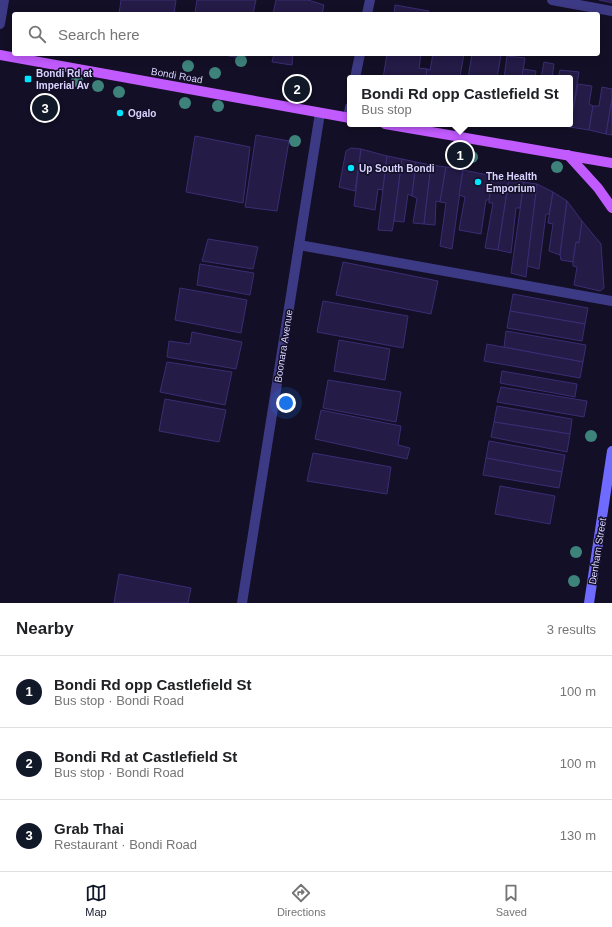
<!DOCTYPE html>
<html lang="en">
<head>
<meta charset="utf-8">
<style>
	:root { --surface:#fff; --page:#f6f6f6; --text:#202124; --muted:#757577; --line:#e0e0e0; --accent:#111827 }
	body { margin:0; font-family:Helvetica,sans-serif; background:var(--page); color:var(--text) }
	.you { position:absolute; left:286px; top:403px; width:14px; height:14px; margin:-10px; border:3px solid #fff; border-radius:50%; background:#1a73e8; box-shadow:0 0 0 6px #1a73e833 }
	.badge { display:grid; place-items:center; width:26px; height:26px; border-radius:50%; background:var(--accent); color:#fff; font-size:13px; font-weight:700 }
	.pin { position:absolute; translate:-50% -50%; border:2px solid #fff; box-shadow:0 1px 4px #0006 }
	.popup { position:absolute; left:347px; top:75px; width:226px; height:52px; box-sizing:border-box; display:grid; place-content:center; border-radius:4px; background:var(--surface); filter:drop-shadow(0 1px 3px #0005); font-size:13px; white-space:nowrap; color:var(--muted) }
	.popup b { font-size:15px; color:var(--text) }
	.popup::after { content:''; position:absolute; left:50%; top:100%; margin-left:-8px; border:8px solid transparent; border-top-color:var(--surface) }
	.list { margin:0; padding:0; list-style:none }
	h2 { display:flex; justify-content:space-between; align-items:center; height:52px; margin:0; padding:0 16px; font-size:17px }
	h2 small { font-size:13px; font-weight:400; color:var(--muted) }
	.list li { display:grid; grid-template-columns:26px 1fr auto; gap:12px; align-items:center; box-sizing:border-box; height:72px; padding:0 16px; border-top:1px solid var(--line) }
	.list b { display:block; font-size:15px; white-space:nowrap }
	.list p { margin:0; font-size:13px; white-space:nowrap; color:var(--muted) }
	.list em { font-size:13px; font-style:normal; color:var(--muted) }
	.icon { flex:none; width:22px; height:22px; fill:none; stroke:currentColor; stroke-width:2; stroke-linecap:round; stroke-linejoin:round }
	.map { position:relative; flex:none; width:612px; height:603px; overflow:hidden }
	.search { position:absolute; background:var(--surface); box-shadow:0 2px 10px #0003; left:12px; right:12px; top:12px; height:44px; display:flex; align-items:center; gap:10px; box-sizing:border-box; padding:0 14px; border-radius:4px; color:var(--muted); font-size:15px }
	.sheet { height:268px; background:var(--surface) }
	nav { display:flex; justify-content:space-around; align-items:center; box-sizing:border-box; height:56px; border-top:1px solid var(--line); background:var(--surface); font-size:11px; color:var(--muted) }
	nav a { display:grid; justify-items:center; gap:2px }
	nav .on { color:var(--accent) }
	.map>svg:first-child { display:block }
	.building { fill:#241b47; stroke:#3b2d73 }
	.lines { fill:none; stroke-linecap:round; stroke-linejoin:round }
	.lane { stroke:#3d3a85; stroke-width:10 }
	.street { stroke:#3d3a85; stroke-width:10 }
	.secondary { stroke:#6f6bff; stroke-width:10 }
	.primary { stroke:#c25bff; stroke-width:10 }
	.tree { fill:#3d827b }
	.poi-dot { fill:#00e5ff; stroke:#130f26; stroke-width:1.5 }
	.labels { text-anchor:middle; stroke-width:3; stroke-linejoin:round; paint-order:stroke }
	.poi-label { font-size:10px; font-weight:bold; fill:#d9d4ff; stroke:#130f26; text-anchor:start }
	.street-label { font-size:10px; fill:#d9d4ff; stroke:#130f26 }
</style>
</head>
<body>
<div class="map">
<svg width="612" height="603" viewBox="0 0 612 603">
	<rect width="100%" height="100%" fill="#130f26"/>
	<!-- building -->
	<g class="building">
		<path d="M121,0H176L174,14H119Z"/>
		<path d="M197,0H256L253,14H201L195,13Z"/>
		<path d="M276,0H308L324,5L322,14H273Z"/>
		<path d="M599,0H612V3Z"/>
		<path d="M395,5L429,11L428,14H394Z"/>
		<path d="M219,54H247L245,59Z"/>
		<path d="M274,54H293L292,65L272,62Z"/>
		<path d="M387,54H421L419,68L427,69L426,78H383Z"/>
		<path d="M433,54H464L460,76L465,77L464,78H426L427,69L430,70Z"/>
		<path d="M472,54L501,55L497,78H468Z"/>
		<path d="M507,56L525,58L522,78H504Z"/>
		<path d="M544,62L554,64L552,78H541Z"/>
		<path d="M523,69L536,71L535,78H522Z"/>
		<path d="M560,70L579,72L570,127L551,124H570V78H558Z"/>
		<path d="M578,84L592,86L589,104L593,106L589,130L570,127Z"/>
		<path d="M602,87L612,89V99L606,134L589,130L593,106H599Z"/>
		<path d="M612,99V135L606,134Z"/>
		<path d="M256,135L289,141L277,211L245,207Z"/>
		<path d="M195,136L250,147L243,203L186,192Z"/>
		<path d="M351,148L361,149L355,191L339,187L346,151Z"/>
		<path d="M361,149L387,156L383,190L378,189L375,210L354,206Z"/>
		<path d="M387,156L402,159L394,221L392,231L378,230Z"/>
		<path d="M402,159L416,162L412,196L408,194L404,222L394,221Z"/>
		<path d="M416,162L431,165L424,224L413,223L417,198L412,196Z"/>
		<path d="M431,165L446,167L440,202L436,201L435,225L424,224Z"/>
		<path d="M446,167L463,170L452,249L440,246L446,203L440,202Z"/>
		<path d="M463,170L493,176L489,200H486L481,234L459,230L465,197L459,195Z"/>
		<path d="M493,176L509,179L498,250L485,248L493,203H489V200Z"/>
		<path d="M509,179L524,182L520,208H516L511,253L498,250Z"/>
		<path d="M524,182L537,184L526,277L511,273Z"/>
		<path d="M537,184L553,192L549,214H546L539,269L527,266Z"/>
		<path d="M553,192L567,201L560,255L549,251L553,224L548,223Z"/>
		<path d="M567,201L582,221L579,243L576,242L573,262L561,260L560,255Z"/>
		<path d="M582,221L601,244L604,288L600,291L574,285L577,267L573,266V262L576,242L579,243Z"/>
		<path d="M208,239L258,247L253,269L202,261Z"/>
		<path d="M343,262L438,281L431,314L336,295Z"/>
		<path d="M200,264L254,273L250,295L197,285Z"/>
		<path d="M180,288L247,300L241,333L175,320Z"/>
		<path d="M513,294L588,308L585,324L510,311Z"/>
		<path d="M323,301L408,316L403,348L317,332Z"/>
		<path d="M510,311L585,324L582,341L507,328Z"/>
		<path d="M506,331L586,345L583,362L504,347Z"/>
		<path d="M192,332L242,342L236,369L167,357L169,341L190,344Z"/>
		<path d="M339,340L390,349L385,380L334,371Z"/>
		<path d="M487,344L583,362L580,378L484,361Z"/>
		<path d="M167,362L232,372L225,405L160,392Z"/>
		<path d="M502,371L577,384L575,397L500,383Z"/>
		<path d="M328,380L401,392L396,422L323,408Z"/>
		<path d="M501,387L587,401L584,417L497,402Z"/>
		<path d="M165,399L226,410L219,442L159,431Z"/>
		<path d="M497,406L572,419L570,434L494,422Z"/>
		<path d="M321,410L401,426L398,445L410,448L407,459L315,439Z"/>
		<path d="M494,422L570,434L567,452L491,437Z"/>
		<path d="M489,441L565,455L562,472L486,458Z"/>
		<path d="M313,453L391,467L387,494L307,481Z"/>
		<path d="M486,458L562,472L559,488L483,475Z"/>
		<path d="M500,486L555,496L550,524L495,514Z"/>
		<path d="M119,574L191,588L188,603H114Z"/>
	</g>
	<g class="lines">
		<!-- lane -->
		<g class="lane">
			<path d="M552,0L612,11"/>
			<path d="M299,245L612,301"/>
		</g>
		<!-- street -->
		<g class="street">
			<path d="M367,14L370,0"/>
			<path d="M0,24L4,0"/>
			<path d="M355,78L360,54"/>
			<path d="M348,118L350,107"/>
			<path d="M242,603L320,113"/>
		</g>
		<!-- secondary -->
		<path class="secondary" d="M589,603L612,451"/>
		<!-- primary -->
		<g class="primary">
			<path d="M0,55L350,118"/>
			<path d="M385,124L612,163"/>
			<path d="M568,155L598,188L612,208"/>
		</g>
	</g>
	<!-- trees -->
	<g class="tree">
		<circle cx="241" cy="61" r="6"/>
		<circle cx="188" cy="66" r="6"/>
		<circle cx="215" cy="73" r="6"/>
		<circle cx="77" cy="81" r="6"/>
		<circle cx="98" cy="86" r="6"/>
		<circle cx="119" cy="92" r="6"/>
		<circle cx="185" cy="103" r="6"/>
		<circle cx="218" cy="106" r="6"/>
		<circle cx="295" cy="141" r="6"/>
		<circle cx="472" cy="157" r="6"/>
		<circle cx="557" cy="167" r="6"/>
		<circle cx="591" cy="436" r="6"/>
		<circle cx="576" cy="552" r="6"/>
		<circle cx="574" cy="581" r="6"/>
	</g>
	<!-- markers -->
	<g class="poi-dot">
		<rect x="24" y="75" width="8" height="8" rx="2"/>
		<circle cx="120" cy="113" r="4"/>
		<circle cx="351" cy="168" r="4"/>
		<circle cx="478" cy="182" r="4"/>
	</g>
	<g class="labels">
		<!-- poi labels -->
		<g class="poi-label">
			<text x="36" y="77">Bondi Rd at<tspan x="36" dy="12">Imperial Av</tspan></text>
			<text x="128" y="117">Ogalo</text>
			<text x="359" y="172">Up South Bondi</text>
			<text x="486" y="180">The Health<tspan x="486" dy="12">Emporium</tspan></text>
		</g>
		<!-- street labels -->
		<g class="street-label">
			<text transform="translate(177 75) rotate(10)" y="4">Bondi Road</text>
			<text transform="translate(283 346) rotate(-81)" y="4">Boonara Avenue</text>
			<text transform="translate(597 551) rotate(-81)" y="4">Denham Street</text>
		</g>
	</g>
</svg>
<div class="you"></div>
<div class="pin badge" style="left:460px;top:155px">1</div>
<div class="popup"><b>Bondi Rd opp Castlefield St</b>Bus stop</div>
<div class="pin badge" style="left:297px;top:89px">2</div>
<div class="pin badge" style="left:45px;top:108px">3</div>
<div class="search"><svg class="icon" aria-label="search" viewBox="0 0 24 24"><circle cx="10" cy="10" r="6"/><path d="M15 15l6 6"/></svg>Search here</div>
</div>
<section class="sheet">
<h2>Nearby<small>3 results</small></h2>
<ul class="list">
<li><span class="badge">1</span><div><b>Bondi Rd opp Castlefield St</b><p>Bus stop · Bondi Road</p></div><em>100 m</em></li>
<li><span class="badge">2</span><div><b>Bondi Rd at Castlefield St</b><p>Bus stop · Bondi Road</p></div><em>100 m</em></li>
<li><span class="badge">3</span><div><b>Grab Thai</b><p>Restaurant · Bondi Road</p></div><em>130 m</em></li>
</ul>
</section>
<nav>
<a class="on"><svg class="icon" aria-label="map" viewBox="0 0 24 24"><path d="M3 6l6-2 6 2 6-2v14l-6 2-6-2-6 2zM9 4v14M15 6v14"/></svg>Map</a>
<a><svg class="icon" aria-label="directions" viewBox="0 0 24 24"><path d="M12 3l9 9-9 9-9-9zM9 14v-3h6M13 9l2 2-2 2"/></svg>Directions</a>
<a><svg class="icon" aria-label="saved" viewBox="0 0 24 24"><path d="M7 4h10v16l-5-4-5 4z"/></svg>Saved</a>
</nav>
</body>
</html>
